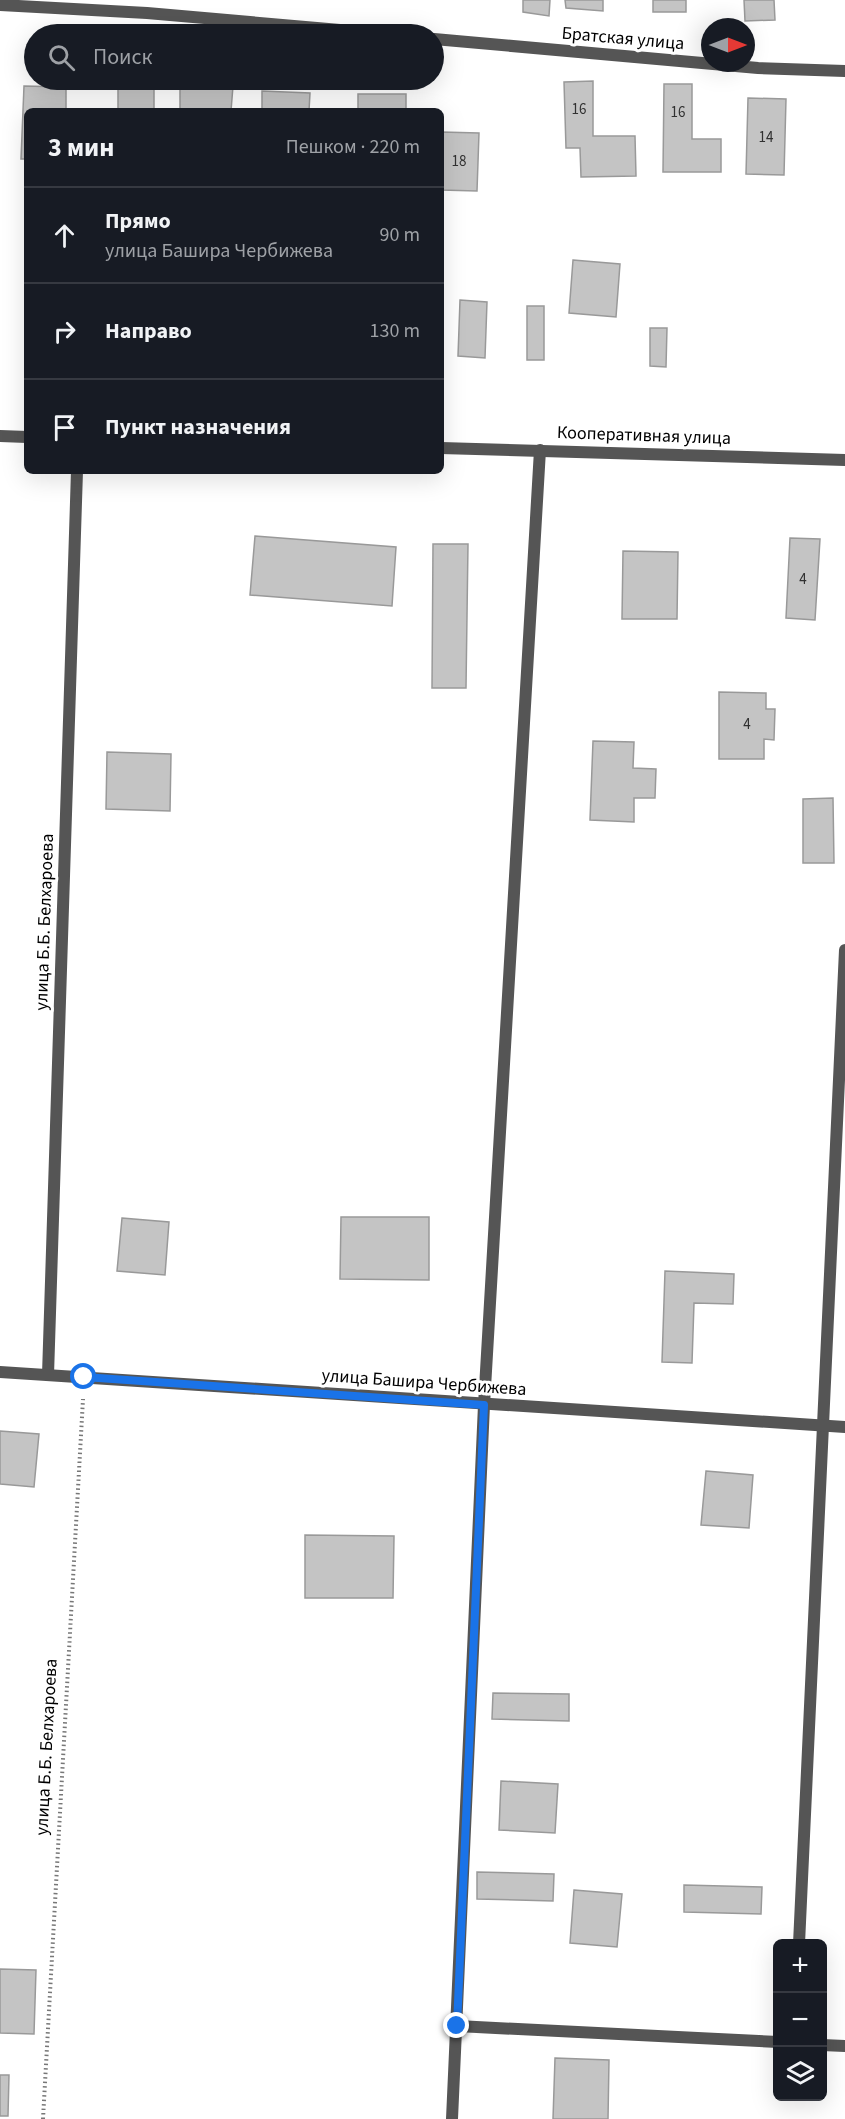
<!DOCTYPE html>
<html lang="ru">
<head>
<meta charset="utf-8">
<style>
	:root { --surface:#171b24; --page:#20242c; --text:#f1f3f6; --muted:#9ea1a6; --line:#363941 }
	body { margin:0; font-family:"Source Sans 3",sans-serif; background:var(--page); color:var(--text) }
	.controls { position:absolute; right:18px; bottom:18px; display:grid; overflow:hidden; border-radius:9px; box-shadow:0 6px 24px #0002 }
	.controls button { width:54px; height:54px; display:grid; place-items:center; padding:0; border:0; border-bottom:2px solid var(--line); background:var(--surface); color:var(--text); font:30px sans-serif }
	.compass { position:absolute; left:701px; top:18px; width:54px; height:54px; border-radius:50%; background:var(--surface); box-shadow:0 6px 24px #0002; rotate:90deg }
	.stop { position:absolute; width:18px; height:18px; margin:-14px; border:4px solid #1a73e8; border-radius:50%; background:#fff }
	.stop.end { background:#1a73e8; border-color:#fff; box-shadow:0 2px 6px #0008 }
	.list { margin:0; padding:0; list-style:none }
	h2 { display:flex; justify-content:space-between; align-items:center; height:78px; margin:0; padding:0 24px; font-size:26px }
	h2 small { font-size:20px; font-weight:400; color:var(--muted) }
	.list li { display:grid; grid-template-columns:39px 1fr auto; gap:18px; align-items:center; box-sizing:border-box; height:96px; padding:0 24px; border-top:2px solid var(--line) }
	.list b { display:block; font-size:22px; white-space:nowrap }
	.list p { margin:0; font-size:20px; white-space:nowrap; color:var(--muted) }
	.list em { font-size:20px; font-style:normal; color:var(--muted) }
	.icon { flex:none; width:33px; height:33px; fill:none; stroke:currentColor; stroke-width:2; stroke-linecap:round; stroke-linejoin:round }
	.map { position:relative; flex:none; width:845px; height:2119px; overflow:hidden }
	.search { position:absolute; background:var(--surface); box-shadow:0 6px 24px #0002; left:24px; top:24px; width:420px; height:66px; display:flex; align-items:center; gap:15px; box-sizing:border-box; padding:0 21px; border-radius:33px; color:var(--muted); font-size:22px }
	.panel { position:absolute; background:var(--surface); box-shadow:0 6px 24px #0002; left:24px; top:108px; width:420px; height:366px; border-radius:9px }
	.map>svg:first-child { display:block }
	.building { fill:#c4c4c4; stroke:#999; stroke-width:1.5 }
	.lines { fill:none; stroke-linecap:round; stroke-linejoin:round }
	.path { stroke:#777; stroke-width:4; stroke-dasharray:1.5 3; stroke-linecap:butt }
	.service { stroke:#555; stroke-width:12 }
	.minor { stroke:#555; stroke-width:12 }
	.route { stroke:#1a73e8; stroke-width:8 }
	.labels { text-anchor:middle; stroke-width:6; stroke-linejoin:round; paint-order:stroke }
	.number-label { font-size:15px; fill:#313131 }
	.street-label { font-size:18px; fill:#000; stroke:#fff }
</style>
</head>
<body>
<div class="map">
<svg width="845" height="2119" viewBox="0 0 845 2119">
	<rect width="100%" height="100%" fill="#fff"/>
	<!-- building -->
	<g class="building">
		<path d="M523,0H550L549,16L523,12Z"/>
		<path d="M565,0H603V11L566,8Z"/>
		<rect x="653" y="0" width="33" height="12"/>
		<path d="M744,0H774L775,20L745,21Z"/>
		<path d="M593,81V136H635L636,176L581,177L580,148H566L564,82Z"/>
		<rect x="118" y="84" width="36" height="27"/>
		<path d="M180,84L233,86L231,111H180Z"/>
		<path d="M664,84H692V139H721V172H663Z"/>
		<path d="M24,86L66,87V111H27V159H21Z"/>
		<path d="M262,91L310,93L309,111H262Z"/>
		<rect x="358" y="94" width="48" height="17"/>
		<path d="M748,98L786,99L784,175L746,174Z"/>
		<path d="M441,132L479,133L477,191L441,190Z"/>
		<path d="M573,260L620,264L616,317L569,313Z"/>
		<path d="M460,300L487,302L485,358L458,356Z"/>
		<rect x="527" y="306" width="17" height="54"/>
		<path d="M650,328H667L666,367L650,366Z"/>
		<path d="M255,536L396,547L392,606L250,595Z"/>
		<path d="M790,538L820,539L815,620L786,618Z"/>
		<path d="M433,544H468L466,688H432Z"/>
		<path d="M623,551L678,552L677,619H622Z"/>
		<path d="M719,692L766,693V709H775L774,740L764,739V759H719Z"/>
		<path d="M593,741L634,742L633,768L656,769L655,798H634V822L590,820Z"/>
		<path d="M107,752L171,754L170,811L106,809Z"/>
		<path d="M833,798L834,863H803V799Z"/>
		<path d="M341,1217H429V1280L340,1279Z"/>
		<path d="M122,1218L169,1222L165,1275L117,1271Z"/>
		<path d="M665,1271L734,1274L733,1304L694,1303L692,1363L662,1362Z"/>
		<path d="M0,1431L39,1434L34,1487L0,1484Z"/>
		<path d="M706,1471L753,1475L749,1528L701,1525Z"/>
		<path d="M305,1535L394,1536L393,1598H305Z"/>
		<path d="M493,1693L569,1694V1721L492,1719Z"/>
		<path d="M501,1781L558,1784L555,1833L499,1830Z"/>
		<path d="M477,1872L554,1874L553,1901L477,1899Z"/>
		<path d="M684,1885L762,1887L761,1914L684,1912Z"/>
		<path d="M574,1890L622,1894L617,1947L570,1943Z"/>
		<path d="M0,1969L36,1970L34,2034L0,2033Z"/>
		<path d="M555,2058L609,2060L608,2119H553Z"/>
		<path d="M0,2075H9L8,2116H0Z"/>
	</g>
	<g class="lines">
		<!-- path -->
		<path class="path" d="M43,2119L83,1399"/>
		<!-- service -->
		<g class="service">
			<path d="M48,1375L77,471"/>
			<path d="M799,1944L845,950"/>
			<path d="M457,2026L778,2042"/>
			<path d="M822,2045L845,2046"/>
			<path d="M452,2119L484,1405L540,450"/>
		</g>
		<!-- minor -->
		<g class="minor">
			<path d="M0,5L147,13L386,34"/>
			<path d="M434,39L758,68L845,71"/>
			<path d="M0,436L27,437"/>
			<path d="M441,448L845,460"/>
			<path d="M0,1372L845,1427"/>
		</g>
	</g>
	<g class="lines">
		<!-- route -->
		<path class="route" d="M84,1377L484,1405L457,2026"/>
	</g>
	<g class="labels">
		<!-- number labels -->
		<g class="number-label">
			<text x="579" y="114">16</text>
			<text x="678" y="117">16</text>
			<text x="766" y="142">14</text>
			<text x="459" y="166">18</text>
			<text x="803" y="584">4</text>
			<text x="747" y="729">4</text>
		</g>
		<!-- street labels -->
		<g class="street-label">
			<text transform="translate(623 38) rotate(5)" y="6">Братская улица</text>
			<text transform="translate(644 435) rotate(2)" y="6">Кооперативная улица</text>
			<text transform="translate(44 922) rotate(-88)" y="6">улица Б.Б. Белхароева</text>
			<text transform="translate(424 1382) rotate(4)" y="6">улица Башира Чербижева</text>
			<text transform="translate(46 1747) rotate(-87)" y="6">улица Б.Б. Белхароева</text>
		</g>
	</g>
</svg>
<div class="controls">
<button>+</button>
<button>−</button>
<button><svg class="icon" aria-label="layers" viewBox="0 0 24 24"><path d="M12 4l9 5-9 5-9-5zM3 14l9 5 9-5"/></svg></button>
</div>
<svg class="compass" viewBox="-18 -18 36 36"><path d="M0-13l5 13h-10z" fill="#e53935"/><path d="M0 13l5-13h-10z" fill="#9ea1a6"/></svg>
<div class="stop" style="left:84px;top:1377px"></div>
<div class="stop end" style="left:457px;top:2026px"></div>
<div class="search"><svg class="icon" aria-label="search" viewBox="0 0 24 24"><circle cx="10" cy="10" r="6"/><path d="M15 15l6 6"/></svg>Поиск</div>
<section class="panel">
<h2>3 мин<small>Пешком · 220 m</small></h2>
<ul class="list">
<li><svg class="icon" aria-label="ahead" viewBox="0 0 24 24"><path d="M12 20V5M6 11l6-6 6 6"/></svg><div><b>Прямо</b><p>улица Башира Чербижева</p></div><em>90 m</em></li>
<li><svg class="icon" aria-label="right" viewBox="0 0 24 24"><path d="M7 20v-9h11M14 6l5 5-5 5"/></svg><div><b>Направо</b></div><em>130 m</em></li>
<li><svg class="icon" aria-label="arrive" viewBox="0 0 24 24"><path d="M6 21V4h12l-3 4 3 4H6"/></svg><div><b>Пункт назначения</b></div></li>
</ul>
</section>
</div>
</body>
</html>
